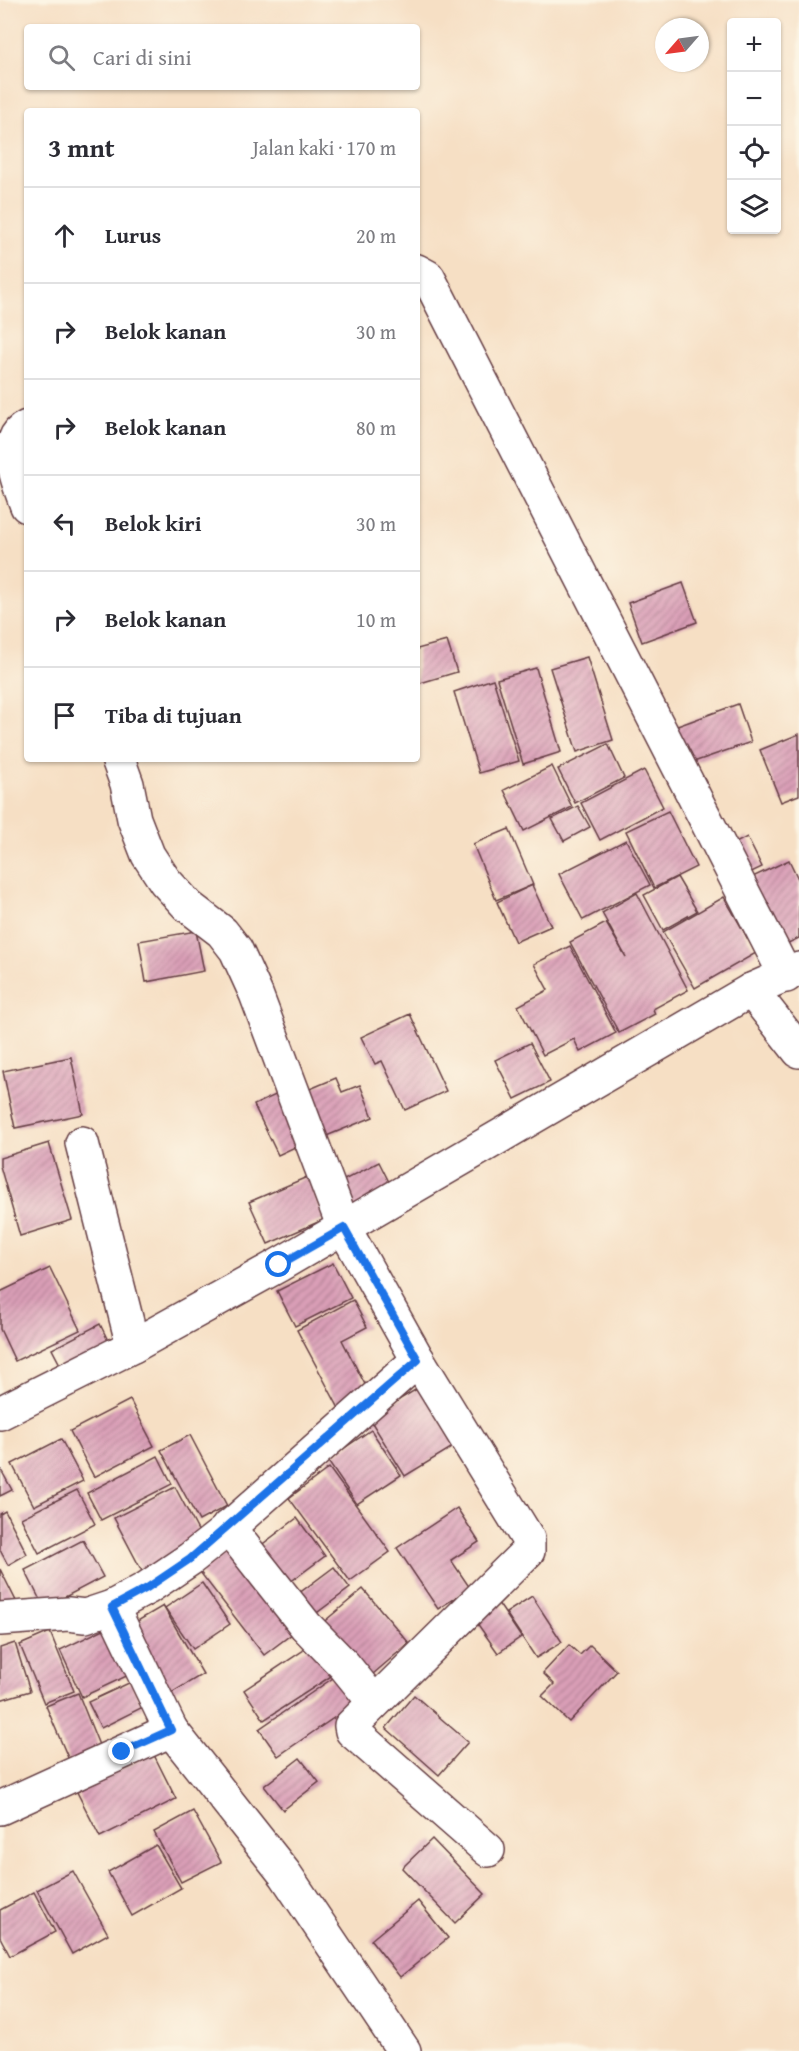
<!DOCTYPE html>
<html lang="id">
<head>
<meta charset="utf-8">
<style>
	:root { --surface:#fff; --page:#f2f2f3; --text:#2b2b33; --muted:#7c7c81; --line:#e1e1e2 }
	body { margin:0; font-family:"Gentium Book Plus",serif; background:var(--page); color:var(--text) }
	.controls { position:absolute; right:18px; top:18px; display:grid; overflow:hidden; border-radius:6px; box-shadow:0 2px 4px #0004 }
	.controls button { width:54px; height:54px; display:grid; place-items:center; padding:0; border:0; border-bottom:2px solid var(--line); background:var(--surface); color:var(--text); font:30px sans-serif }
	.compass { position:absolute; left:655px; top:18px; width:54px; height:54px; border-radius:50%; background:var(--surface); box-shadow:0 2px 4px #0004; rotate:242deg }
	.stop { position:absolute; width:18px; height:18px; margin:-14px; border:4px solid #1a73e8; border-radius:50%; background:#fff }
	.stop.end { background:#1a73e8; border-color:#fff; box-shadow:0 2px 6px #0008 }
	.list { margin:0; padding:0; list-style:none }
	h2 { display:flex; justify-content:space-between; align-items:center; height:78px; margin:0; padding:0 24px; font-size:26px }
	h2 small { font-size:20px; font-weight:400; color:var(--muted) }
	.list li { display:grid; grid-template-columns:39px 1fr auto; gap:18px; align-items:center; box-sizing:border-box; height:96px; padding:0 24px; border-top:2px solid var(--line) }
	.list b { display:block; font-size:22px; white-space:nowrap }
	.list em { font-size:20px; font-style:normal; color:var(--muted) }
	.icon { flex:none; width:33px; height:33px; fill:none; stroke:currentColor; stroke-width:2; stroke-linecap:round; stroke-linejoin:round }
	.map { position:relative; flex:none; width:799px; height:2051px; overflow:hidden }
	.search { position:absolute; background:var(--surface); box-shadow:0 2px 4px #0004; left:24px; top:24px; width:396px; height:66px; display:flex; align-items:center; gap:15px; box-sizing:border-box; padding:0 21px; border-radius:6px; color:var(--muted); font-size:22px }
	.panel { position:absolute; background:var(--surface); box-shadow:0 2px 4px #0004; left:24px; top:108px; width:396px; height:654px; border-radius:6px }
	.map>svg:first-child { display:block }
	.building { fill:url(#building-hatch) }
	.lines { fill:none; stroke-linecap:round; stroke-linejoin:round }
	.street-casing { stroke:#643c42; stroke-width:36 }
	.street { stroke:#fff; stroke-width:33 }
	.route { stroke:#1a73e8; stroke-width:8 }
</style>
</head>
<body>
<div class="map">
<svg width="799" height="2051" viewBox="0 0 799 2051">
	<defs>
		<pattern id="building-hatch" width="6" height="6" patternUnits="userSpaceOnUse" patternTransform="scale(1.5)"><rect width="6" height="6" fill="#da9fb7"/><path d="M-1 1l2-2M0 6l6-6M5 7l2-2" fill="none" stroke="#b38195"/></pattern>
	</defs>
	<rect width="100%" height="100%" fill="#fcf5e5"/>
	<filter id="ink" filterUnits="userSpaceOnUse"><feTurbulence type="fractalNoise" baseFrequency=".0167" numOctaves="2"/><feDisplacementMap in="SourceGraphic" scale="12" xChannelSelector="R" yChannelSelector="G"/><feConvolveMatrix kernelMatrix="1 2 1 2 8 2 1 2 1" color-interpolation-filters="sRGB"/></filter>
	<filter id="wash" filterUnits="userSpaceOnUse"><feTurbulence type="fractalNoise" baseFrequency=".008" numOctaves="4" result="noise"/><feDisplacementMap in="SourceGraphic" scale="24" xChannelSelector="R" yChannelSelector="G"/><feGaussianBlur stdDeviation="1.35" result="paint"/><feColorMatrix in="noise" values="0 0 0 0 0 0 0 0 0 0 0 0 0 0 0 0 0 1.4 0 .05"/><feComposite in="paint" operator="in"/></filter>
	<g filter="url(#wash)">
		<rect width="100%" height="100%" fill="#f6dfc4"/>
		<g id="blocks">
			<!-- building -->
			<g class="building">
				<path d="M683,583L697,622L642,642L628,603Z"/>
				<path d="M447,641L457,672L417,684V649Z"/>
				<path d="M587,657L613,740L577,752L550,668Z"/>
				<path d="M536,668L561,752L523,764L497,679Z"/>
				<path d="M493,679L519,761L479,773L454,692Z"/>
				<path d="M738,704L751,742L685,765L672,728Z"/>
				<path d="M799,734V795L781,802L760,750Z"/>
				<path d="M608,744L624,778L575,803L558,769Z"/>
				<path d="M552,766L572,807L524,831L504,790Z"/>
				<path d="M644,770L663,807L600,840L581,803Z"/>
				<path d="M578,806L590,827L564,841L552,819Z"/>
				<path d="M668,811L696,867L654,888L626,831Z"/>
				<path d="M509,829L533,885L496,900L473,844Z"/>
				<path d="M747,837L762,867L741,877L726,848Z"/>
				<path d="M626,840L650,885L583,920L559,874Z"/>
				<path d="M789,860L799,881V938L775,949L744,881Z"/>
				<path d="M677,877L697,911L663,930L644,895Z"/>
				<path d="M532,885L551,926L515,942L497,902Z"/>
				<path d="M637,893L688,990L653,1009L655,1014L619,1033L570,942L606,923L626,957L602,913Z"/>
				<path d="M724,897L756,953L695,988L663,932Z"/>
				<path d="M196,931L204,971L146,982L139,941Z"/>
				<path d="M570,946L616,1033L580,1052L574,1039L543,1055L518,1006L548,990L534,964Z"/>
				<path d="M410,1014L446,1091L405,1110L382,1061L375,1064L361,1037Z"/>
				<path d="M530,1043L550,1082L515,1099L495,1060Z"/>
				<path d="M71,1057L83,1114L15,1128L3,1071Z"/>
				<path d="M336,1078L342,1092L360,1085L373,1117L319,1139L303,1092Z"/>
				<path d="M284,1091L308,1141L278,1155L254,1105Z"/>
				<path d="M49,1143L72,1220L20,1236L0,1166V1158Z"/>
				<path d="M379,1162L394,1192L356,1211L342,1181Z"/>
				<path d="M307,1177L325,1219L268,1244L249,1202Z"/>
				<path d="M333,1263L351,1298L295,1326L277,1291Z"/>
				<path d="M50,1268L80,1330L15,1361L0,1329V1292Z"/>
				<path d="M353,1300L367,1327L342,1340L371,1396L341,1412L297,1330Z"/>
				<path d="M100,1324L112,1349L65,1374L52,1349Z"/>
				<path d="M420,1387L456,1445L405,1476L369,1418Z"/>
				<path d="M130,1400L154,1446L94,1477L70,1431Z"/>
				<path d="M371,1430L401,1475L357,1504L327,1460Z"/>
				<path d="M190,1435L227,1506L199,1521L161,1450Z"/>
				<path d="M61,1439L83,1481L34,1506L12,1464Z"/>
				<path d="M158,1456L172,1484L101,1520L87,1493Z"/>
				<path d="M0,1468L12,1490L0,1496Z"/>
				<path d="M329,1468L390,1552L350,1581L289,1498Z"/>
				<path d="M175,1487L204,1542L143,1573L114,1518Z"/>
				<path d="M77,1490L95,1524L39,1553L21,1518Z"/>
				<path d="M457,1508L479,1542L451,1560L470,1588L438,1609L397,1548Z"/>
				<path d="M5,1511L27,1554L8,1565L0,1550V1514Z"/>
				<path d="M297,1518L325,1556L278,1591L251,1553Z"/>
				<path d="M83,1540L103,1577L44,1608L25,1570Z"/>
				<path d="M236,1544L301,1627L264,1655L200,1572Z"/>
				<path d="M334,1567L350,1588L310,1618L294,1597Z"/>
				<path d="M0,1569L17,1603L0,1611Z"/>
				<path d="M202,1583L230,1624L193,1649L165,1608Z"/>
				<path d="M363,1589L409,1643L366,1680L320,1625Z"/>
				<path d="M532,1596L562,1642L536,1658L506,1613Z"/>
				<path d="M496,1600L521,1637L498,1653L472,1616Z"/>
				<path d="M163,1606L203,1674L168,1695L129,1626Z"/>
				<path d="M108,1627L131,1674L82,1697L60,1650Z"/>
				<path d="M50,1632L74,1691L44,1703L20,1645Z"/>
				<path d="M319,1640L339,1671L264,1720L244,1690Z"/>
				<path d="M15,1643L30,1691L0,1700V1648Z"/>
				<path d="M569,1645L580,1655L590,1645L617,1671L569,1722L542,1696L554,1684L543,1673Z"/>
				<path d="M336,1676L354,1704L278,1756L259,1729Z"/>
				<path d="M131,1682L143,1707L101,1728L88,1702Z"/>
				<path d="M78,1693L103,1755L72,1767L46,1706Z"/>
				<path d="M414,1695L468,1742L439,1775L386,1728Z"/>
				<path d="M153,1753L176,1799L100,1837L77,1792Z"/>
				<path d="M300,1758L319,1782L283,1810L264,1786Z"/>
				<path d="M193,1811L221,1862L181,1882L154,1832Z"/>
				<path d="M432,1839L485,1894L455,1923L402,1868Z"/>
				<path d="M156,1845L181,1888L132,1916L108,1872Z"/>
				<path d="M73,1871L108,1934L72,1954L37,1890Z"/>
				<path d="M34,1892L55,1932L10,1956L0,1937V1910Z"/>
				<path d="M418,1901L448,1938L400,1977L371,1940Z"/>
			</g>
		</g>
	</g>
	<g filter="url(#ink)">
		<use href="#blocks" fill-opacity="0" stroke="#643c42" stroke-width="1.5"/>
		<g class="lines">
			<!-- street casing -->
			<g class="street-casing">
				<g id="street">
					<path d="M417,271L428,277L786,976"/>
					<path d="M27,427C0,439 19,485 27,506"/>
					<path d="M118,759L127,784L134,819L148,855L165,881L188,906L222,932L236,950L256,994L344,1228L418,1360L528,1539V1551L351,1726L352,1731L488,1850"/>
					<path d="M751,990L799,1051"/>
					<path d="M82,1143L133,1346"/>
					<path d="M0,1413L133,1346L279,1265L751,990L799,969"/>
					<path d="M228,1527L306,1626L344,1665L374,1702"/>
					<path d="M0,1619L68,1614L85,1616L112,1607L147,1588L190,1559L224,1532L418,1360"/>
					<path d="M171,1730L285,1874L404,2051"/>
					<path d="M0,1808L171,1730L112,1607"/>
				</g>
			</g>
			<!-- street -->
			<use href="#street" class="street"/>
		</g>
	</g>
	<g class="lines" filter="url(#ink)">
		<!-- route -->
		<path class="route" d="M122,1752L171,1730L112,1607L147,1588L190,1559L418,1360L344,1228L279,1265"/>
	</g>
</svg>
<div class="controls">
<button>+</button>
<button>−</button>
<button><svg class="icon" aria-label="locate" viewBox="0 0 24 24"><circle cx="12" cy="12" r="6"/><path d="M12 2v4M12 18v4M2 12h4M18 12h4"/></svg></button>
<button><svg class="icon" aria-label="layers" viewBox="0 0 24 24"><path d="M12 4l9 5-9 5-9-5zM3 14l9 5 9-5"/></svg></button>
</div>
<svg class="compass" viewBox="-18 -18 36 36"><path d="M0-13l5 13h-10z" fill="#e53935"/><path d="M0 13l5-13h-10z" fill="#7c7c81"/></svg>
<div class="stop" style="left:279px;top:1265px"></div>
<div class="stop end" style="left:122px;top:1752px"></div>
<div class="search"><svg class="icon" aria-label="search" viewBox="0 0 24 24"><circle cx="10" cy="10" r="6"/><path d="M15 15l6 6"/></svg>Cari di sini</div>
<section class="panel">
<h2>3 mnt<small>Jalan kaki · 170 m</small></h2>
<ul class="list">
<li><svg class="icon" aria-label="ahead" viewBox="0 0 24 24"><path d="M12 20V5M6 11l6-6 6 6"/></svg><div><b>Lurus</b></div><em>20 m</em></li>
<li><svg class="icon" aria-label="right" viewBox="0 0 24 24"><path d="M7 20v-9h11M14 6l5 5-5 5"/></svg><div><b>Belok kanan</b></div><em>30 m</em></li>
<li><svg class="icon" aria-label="right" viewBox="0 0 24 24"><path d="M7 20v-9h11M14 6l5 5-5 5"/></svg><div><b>Belok kanan</b></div><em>80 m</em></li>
<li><svg class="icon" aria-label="left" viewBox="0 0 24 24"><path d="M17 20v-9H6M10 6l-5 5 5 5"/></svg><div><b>Belok kiri</b></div><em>30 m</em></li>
<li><svg class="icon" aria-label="right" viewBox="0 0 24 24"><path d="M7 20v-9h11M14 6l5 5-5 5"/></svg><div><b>Belok kanan</b></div><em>10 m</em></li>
<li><svg class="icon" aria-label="arrive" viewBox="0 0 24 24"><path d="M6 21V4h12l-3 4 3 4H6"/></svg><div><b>Tiba di tujuan</b></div></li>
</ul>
</section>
</div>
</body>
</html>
